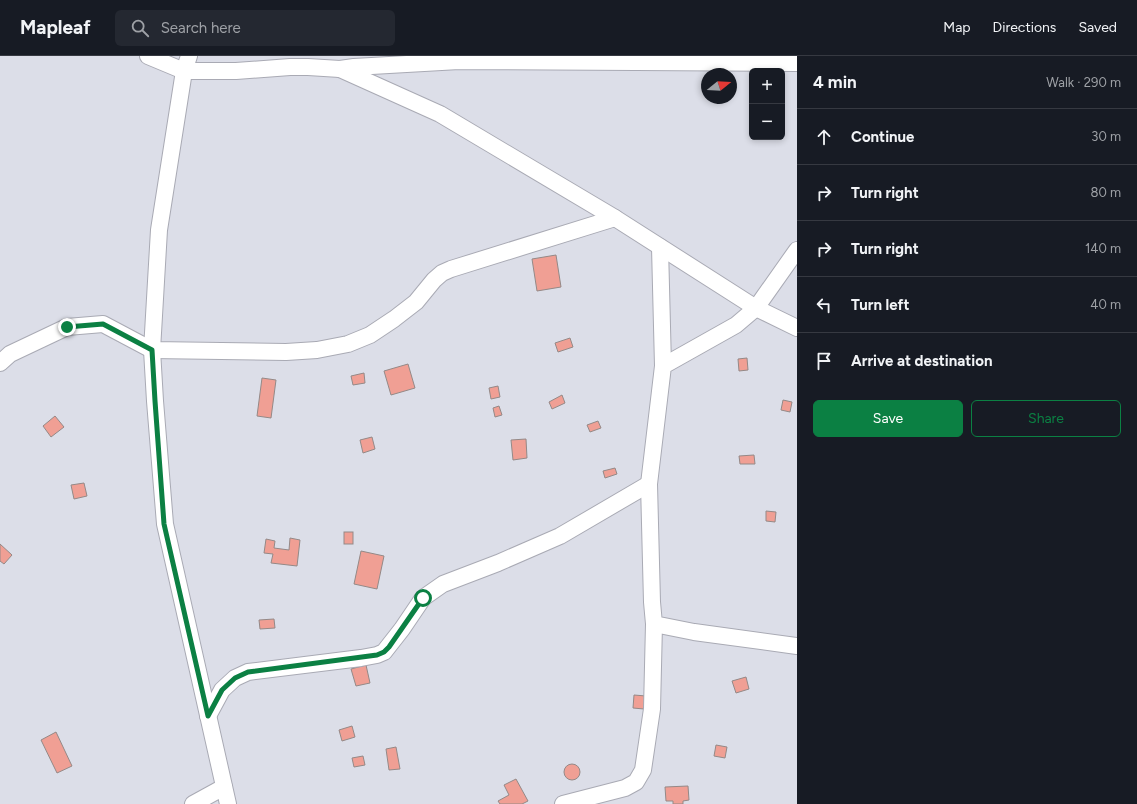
<!DOCTYPE html>
<html lang="en">
<head>
<meta charset="utf-8">
<style>
	:root { --surface:#171b24; --page:#242831; --text:#f1f3f6; --muted:#9ea1a6; --line:#363941; --accent:#0b8043 }
	body { margin:0; font-family:Figtree,sans-serif; background:var(--page); color:var(--text) }
	.controls { position:absolute; right:12px; top:12px; display:grid; overflow:hidden; border-radius:6px; box-shadow:0 2px 6px #0003 }
	.controls button { width:36px; height:36px; display:grid; place-items:center; padding:0; border:0; border-bottom:1px solid var(--line); background:var(--surface); color:var(--text); font:20px sans-serif }
	.compass { position:absolute; left:701px; top:12px; width:36px; height:36px; border-radius:50%; background:var(--surface); box-shadow:0 2px 6px #0003; rotate:72deg }
	.stop { position:absolute; width:12px; height:12px; margin:-9px; border:3px solid #0b8043; border-radius:50%; background:#fff }
	.stop.end { background:#0b8043; border-color:#fff; box-shadow:0 1px 4px #0008 }
	.list { margin:0; padding:0; list-style:none }
	h2 { display:flex; justify-content:space-between; align-items:center; height:52px; margin:0; padding:0 16px; font-size:17px }
	h2 small { font-size:13px; font-weight:400; color:var(--muted) }
	.list li { display:grid; grid-template-columns:26px 1fr auto; gap:12px; align-items:center; box-sizing:border-box; height:56px; padding:0 16px; border-top:1px solid var(--line) }
	.list b { display:block; font-size:15px; white-space:nowrap }
	.list em { font-size:13px; font-style:normal; color:var(--muted) }
	.actions { display:flex; gap:8px; padding:12px 16px }
	.actions a { flex:1; padding:9px 0; border:1px solid var(--accent); border-radius:6px; text-align:center; font-size:14px; color:var(--accent) }
	.actions .main { background:var(--accent); color:#fff }
	.icon { flex:none; width:22px; height:22px; fill:none; stroke:currentColor; stroke-width:2; stroke-linecap:round; stroke-linejoin:round }
	.map { position:relative; flex:none; width:797px; height:748px; overflow:hidden }
	header { display:flex; align-items:center; gap:24px; box-sizing:border-box; height:56px; padding:0 20px; background:var(--surface); border-bottom:1px solid var(--line) }
	header strong { font-size:19px }
	nav { display:flex; gap:22px; margin-inline-start:auto; font-size:14px }
	.search { width:280px; height:36px; background:var(--page); display:flex; align-items:center; gap:10px; box-sizing:border-box; padding:0 14px; border-radius:6px; color:var(--muted); font-size:15px }
	main { display:flex }
	aside { flex:1; background:var(--surface) }
	.map>svg:first-child { display:block }
	.building { fill:#f09f94; stroke:#948987 }
	.lines { fill:none; stroke-linecap:round; stroke-linejoin:round }
	.minor-casing { stroke:#a9aab4; stroke-width:18 }
	.minor { stroke:#fff; stroke-width:16 }
	.route { stroke:#0b8043; stroke-width:5 }
</style>
</head>
<body>
<header>
<strong>Mapleaf</strong>
<div class="search"><svg class="icon" aria-label="search" viewBox="0 0 24 24"><circle cx="10" cy="10" r="6"/><path d="M15 15l6 6"/></svg>Search here</div>
<nav><a>Map</a><a>Directions</a><a>Saved</a></nav>
</header>
<main>
<div class="map">
<svg width="797" height="748" viewBox="0 0 797 748">
	<rect width="100%" height="100%" fill="#dcdee8"/>
	<!-- building -->
	<g class="building">
		<path d="M556,199L561,231L537,235L532,203Z"/>
		<path d="M570,282L573,291L558,296L555,287Z"/>
		<path d="M747,302L748,314L739,315L738,303Z"/>
		<path d="M408,308L415,332L391,339L384,315Z"/>
		<path d="M364,317L365,327L353,329L351,320Z"/>
		<path d="M262,322L276,324L271,362L257,360Z"/>
		<path d="M498,330L500,341L491,343L489,332Z"/>
		<path d="M562,339L565,347L552,353L549,346Z"/>
		<path d="M783,344L792,346L790,356L781,354Z"/>
		<path d="M499,350L502,359L495,361L493,352Z"/>
		<path d="M55,360L64,371L51,381L43,370Z"/>
		<path d="M598,365L601,372L590,376L587,369Z"/>
		<path d="M372,381L375,393L363,397L360,384Z"/>
		<path d="M526,383L527,402L513,404L511,384Z"/>
		<path d="M754,399L755,408H740L739,400Z"/>
		<path d="M615,412L617,418L605,422L603,415Z"/>
		<path d="M84,427L87,440L74,443L71,429Z"/>
		<path d="M766,455L776,456L775,466L766,465Z"/>
		<rect x="344" y="476" width="9" height="12"/>
		<path d="M290,482L300,484L297,510L271,507L273,498L264,497L266,483L275,485L274,492L289,494Z"/>
		<path d="M0,488L12,499L4,508L0,505Z"/>
		<path d="M361,495L384,500L377,533L354,528Z"/>
		<path d="M274,563L275,572L260,573L259,564Z"/>
		<path d="M366,609L370,627L356,630L351,613Z"/>
		<path d="M746,621L749,633L736,637L732,625Z"/>
		<path d="M634,639L646,640L644,653L633,652Z"/>
		<path d="M352,670L355,681L342,685L339,674Z"/>
		<path d="M56,676L72,710L57,717L41,684Z"/>
		<path d="M716,689L727,691L725,702L714,700Z"/>
		<path d="M396,691L400,713L389,714L386,693Z"/>
		<path d="M363,700L365,709L354,711L352,702Z"/>
		<circle cx="572" cy="716" r="8"/>
		<path d="M516,723L528,745L522,748H500L498,745L509,739L504,729Z"/>
		<path d="M688,730L689,744L683,745V748H673V745H666L665,731Z"/>
	</g>
	<g class="lines">
		<!-- minor casing -->
		<g class="minor-casing">
			<g id="minor">
				<path d="M148,0L184,15H236L290,11H308L340,13L440,58L615,162L756,252L797,272"/>
				<path d="M189,0L184,15L159,174L152,294L155,345L165,468L228,748"/>
				<path d="M340,13L354,11L459,5L797,7"/>
				<path d="M660,191L663,310"/>
				<path d="M797,194L756,252L736,269L663,310L649,428L652,546L654,568L694,576L797,590"/>
				<path d="M0,307L10,298L67,271L103,268L152,294L286,296L317,294L348,288L370,279L394,263L416,246L434,224L442,217L451,213L615,162"/>
				<path d="M208,660L222,634L235,622L248,616L361,602L377,599L384,596L402,573L423,542L443,528L498,507L560,480L649,428"/>
				<path d="M193,748L224,731"/>
				<path d="M563,748L625,732L636,726L643,714L652,653L654,568"/>
			</g>
		</g>
		<!-- minor -->
		<use href="#minor" class="minor"/>
	</g>
	<g class="lines">
		<!-- route -->
		<path class="route" d="M67,271L103,268L152,294L155,345L164,468L208,660L222,634L235,622L248,616L377,599L384,596L389,591L423,542"/>
	</g>
</svg>
<div class="controls">
<button>+</button>
<button>−</button>
</div>
<svg class="compass" viewBox="-18 -18 36 36"><path d="M0-13l5 13h-10z" fill="#e53935"/><path d="M0 13l5-13h-10z" fill="#9ea1a6"/></svg>
<div class="stop" style="left:423px;top:542px"></div>
<div class="stop end" style="left:67px;top:271px"></div>
</div>
<aside>
<h2>4 min<small>Walk · 290 m</small></h2>
<ul class="list">
<li><svg class="icon" aria-label="ahead" viewBox="0 0 24 24"><path d="M12 20V5M6 11l6-6 6 6"/></svg><div><b>Continue</b></div><em>30 m</em></li>
<li><svg class="icon" aria-label="right" viewBox="0 0 24 24"><path d="M7 20v-9h11M14 6l5 5-5 5"/></svg><div><b>Turn right</b></div><em>80 m</em></li>
<li><svg class="icon" aria-label="right" viewBox="0 0 24 24"><path d="M7 20v-9h11M14 6l5 5-5 5"/></svg><div><b>Turn right</b></div><em>140 m</em></li>
<li><svg class="icon" aria-label="left" viewBox="0 0 24 24"><path d="M17 20v-9H6M10 6l-5 5 5 5"/></svg><div><b>Turn left</b></div><em>40 m</em></li>
<li><svg class="icon" aria-label="arrive" viewBox="0 0 24 24"><path d="M6 21V4h12l-3 4 3 4H6"/></svg><div><b>Arrive at destination</b></div></li>
</ul>
<div class="actions"><a class="main">Save</a><a>Share</a></div>
</aside>
</main>
</body>
</html>
